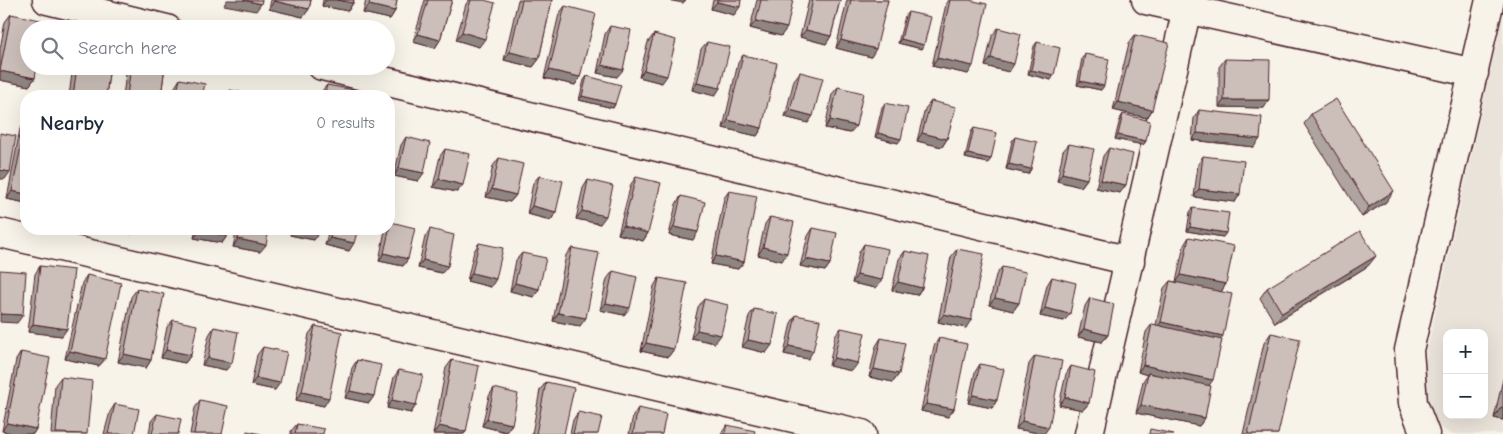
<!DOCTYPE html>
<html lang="en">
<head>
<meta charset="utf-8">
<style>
	:root { --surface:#fff; --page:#f2f2f3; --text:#1f2937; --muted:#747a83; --line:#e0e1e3 }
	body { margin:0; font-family:"Comic Neue",sans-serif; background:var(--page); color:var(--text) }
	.controls { position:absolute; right:15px; bottom:15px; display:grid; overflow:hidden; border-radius:10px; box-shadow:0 5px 20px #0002 }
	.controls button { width:45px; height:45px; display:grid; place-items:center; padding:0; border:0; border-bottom:1px solid var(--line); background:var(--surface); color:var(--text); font:25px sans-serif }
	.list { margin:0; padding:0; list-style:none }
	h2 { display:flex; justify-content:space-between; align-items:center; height:65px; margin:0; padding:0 20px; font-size:21px }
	h2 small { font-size:16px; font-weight:400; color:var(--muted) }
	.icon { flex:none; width:28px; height:28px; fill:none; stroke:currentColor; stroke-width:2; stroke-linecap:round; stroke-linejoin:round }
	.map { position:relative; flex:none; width:1503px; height:434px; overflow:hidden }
	.search { position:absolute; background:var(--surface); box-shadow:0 5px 20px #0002; left:20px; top:20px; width:375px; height:55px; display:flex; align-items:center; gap:12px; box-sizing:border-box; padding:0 18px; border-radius:28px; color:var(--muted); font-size:19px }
	.panel { position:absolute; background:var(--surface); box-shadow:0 5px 20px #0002; left:20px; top:90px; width:375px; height:145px; border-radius:20px }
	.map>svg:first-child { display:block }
	.built { fill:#eae3da; fill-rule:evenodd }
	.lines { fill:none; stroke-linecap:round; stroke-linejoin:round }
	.minor-casing { stroke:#4a1f2b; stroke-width:31 }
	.minor { stroke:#f7f3e8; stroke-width:28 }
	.wall { fill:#afa49f; stroke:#4a1f2b }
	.shaded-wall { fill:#8f8682; stroke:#4a1f2b }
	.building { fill:#ccbfb9; stroke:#4a1f2b }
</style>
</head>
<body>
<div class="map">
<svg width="1503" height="434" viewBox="0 0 1503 434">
	<rect width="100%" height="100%" fill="#f7f3e8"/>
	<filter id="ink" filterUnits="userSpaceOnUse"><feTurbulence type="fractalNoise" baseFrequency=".02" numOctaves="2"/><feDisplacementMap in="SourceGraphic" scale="10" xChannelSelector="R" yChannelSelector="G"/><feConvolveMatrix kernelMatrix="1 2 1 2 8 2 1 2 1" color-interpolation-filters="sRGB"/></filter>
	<g filter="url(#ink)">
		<!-- built -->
		<path class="built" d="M1503,15V434H1450L1437,425L1423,382L1427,350ZM1447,333H1484V415H1447Z"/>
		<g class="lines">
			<!-- minor casing -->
			<g class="minor-casing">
				<g id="minor">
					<path d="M47,0L167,29"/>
					<path d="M1146,0L1474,73"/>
					<path d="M322,66L1130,261"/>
					<path d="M0,233L862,434"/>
					<path d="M1089,434L1189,0"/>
					<path d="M1425,434L1413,403L1409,350L1490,0"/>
				</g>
			</g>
			<!-- minor -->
			<use href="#minor" class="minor"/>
		</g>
		<!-- wall -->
		<g class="wall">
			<path d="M271,0H311L309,9L303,17L269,9Z"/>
			<path d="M323,0H354L353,3L348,11L322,6Z"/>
			<path d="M366,0H397L395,11L390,19L363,13Z"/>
			<path d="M425,0H452L440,40L435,48L413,42Z"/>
			<path d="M469,0H484L479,47L456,40L466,4Z"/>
			<path d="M518,0H552L539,59L533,67L504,60Z"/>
			<path d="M713,0H741L734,15L711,9Z"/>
			<path d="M757,0H793L781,36L750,28Z"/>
			<path d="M809,0H840L831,36L826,44L800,37Z"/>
			<path d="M847,0H888L871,57L836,48Z"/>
			<path d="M949,0H969L968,74L932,66L946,4Z"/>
			<path d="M565,6L580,77L575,85L544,78L559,14Z"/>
			<path d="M908,12L924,45L922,49L898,43L905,16Z"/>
			<path d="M11,14L35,78L29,86L0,80V49L5,22Z"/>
			<path d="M610,26L617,77L597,73L605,34Z"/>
			<path d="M998,28L1009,72L985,66L992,36Z"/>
			<path d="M654,34L662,83L639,77L648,42Z"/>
			<path d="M1135,35L1152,110L1147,118L1113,110L1129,43Z"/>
			<path d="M707,42L715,96L692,90L701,49Z"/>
			<path d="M1037,42L1051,80L1028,74L1034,46Z"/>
			<path d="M1085,54L1101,90L1077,85L1082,58Z"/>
			<path d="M743,55L762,128L757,136L723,128L738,63Z"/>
			<path d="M1225,59L1264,108L1219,107V67Z"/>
			<path d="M73,66H110L106,96H69Z"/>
			<path d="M127,66H165L161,96H123Z"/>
			<path d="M800,72L808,123L785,117L794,80Z"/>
			<path d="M587,76L615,104L613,108L579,100L584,80Z"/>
			<path d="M180,79L202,96H173L175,87Z"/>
			<path d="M327,85L353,96H321V92Z"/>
			<path d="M838,87L850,133L825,128L832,94Z"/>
			<path d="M931,101L947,139L942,147L917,141L925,109Z"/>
			<path d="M885,103L898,143L875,137L882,107Z"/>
			<path d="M1199,110L1254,147L1192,140L1194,118Z"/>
			<path d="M1123,114L1146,141L1143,145L1115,139L1120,119Z"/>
			<path d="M1311,114L1386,202L1362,217L1304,124Z"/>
			<path d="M26,122V203L7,199L20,129Z"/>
			<path d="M974,128L988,163L965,158L971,132Z"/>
			<path d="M406,137L418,181L394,176L401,145Z"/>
			<path d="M1015,137L1031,169L1028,174L1006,169L1012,141Z"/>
			<path d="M1069,144L1087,179L1081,187L1057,181L1063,151Z"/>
			<path d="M1109,148L1120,193L1096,188L1103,156Z"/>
			<path d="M445,149L457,192L433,187L440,156Z"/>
			<path d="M1203,156L1240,194L1235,202L1194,197L1198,164Z"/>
			<path d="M499,158L516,195L510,202L486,197L493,166Z"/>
			<path d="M539,176L556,212L551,220L527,214L533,183Z"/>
			<path d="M636,177L648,233L643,241L618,234L631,184Z"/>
			<path d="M588,180L600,224L576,219L583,188Z"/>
			<path d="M729,191L744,262L738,269L711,264L724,198Z"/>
			<path d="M681,196L693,240L669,235L676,204Z"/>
			<path d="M1193,208L1223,237L1187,231L1190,212Z"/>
			<path d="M770,217L782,261L758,255L765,224Z"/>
			<path d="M391,222L408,259L403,266L379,261L385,230L386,229H389V225Z"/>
			<path d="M813,228L830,264L825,271L800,266L808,236Z"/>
			<path d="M196,229H229L227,236L222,243L194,238Z"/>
			<path d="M237,229H269L260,252L233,247Z"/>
			<path d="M291,229H320L314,240L290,235Z"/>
			<path d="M329,229H358L349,251L325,245Z"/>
			<path d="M430,229L442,273L418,268L425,237Z"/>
			<path d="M1189,237L1226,284L1221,292L1220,340L1209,386L1205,418L1199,426L1136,413L1143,381L1147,375L1138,372L1146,332L1152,324L1156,325L1164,288L1170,281L1176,282L1184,245Z"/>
			<path d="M479,243L491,287L467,281L474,251Z"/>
			<path d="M864,244L882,280L876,288L852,283L859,252Z"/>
			<path d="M572,248L580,326L553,321L566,255Z"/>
			<path d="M957,249L966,328L938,322L951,257Z"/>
			<path d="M905,251L922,288L917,295L892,290L899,259Z"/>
			<path d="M522,253L539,289L534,297L510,291L516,260Z"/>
			<path d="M40,266L62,336L28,332L35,274Z"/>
			<path d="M1368,266L1275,323L1260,298L1267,288Z"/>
			<path d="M1002,267L1019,303L1013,311L989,305L996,275Z"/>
			<path d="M613,271L624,315L600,310L607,279Z"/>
			<path d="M87,275L105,359L99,366L65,359L82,283Z"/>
			<path d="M1052,277L1064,321L1040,316L1047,285Z"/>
			<path d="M659,278L674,349L668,357L641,351L654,286Z"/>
			<path d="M137,289L151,360L146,368L118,362L131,297Z"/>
			<path d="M1090,298L1108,335L1102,342L1078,337L1085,306Z"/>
			<path d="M704,299L715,343L691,338L698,307Z"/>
			<path d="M754,309L766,353L742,347L749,316Z"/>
			<path d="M796,315L808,359L784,354L791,323Z"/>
			<path d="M173,320L191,355L185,363L161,358L167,327Z"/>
			<path d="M315,326L324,406L296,400L309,334Z"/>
			<path d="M214,327L226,370L202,365L209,335Z"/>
			<path d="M841,328L852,371L829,366L835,335Z"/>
			<path d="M1271,333L1278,434H1243L1264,343Z"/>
			<path d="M881,338L899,374L893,382L869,377L876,346Z"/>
			<path d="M939,338L954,409L948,417L921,411L934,346Z"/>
			<path d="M263,347L275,390L251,385L257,355Z"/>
			<path d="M21,352L36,429L33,434H16L2,431L16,360Z"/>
			<path d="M1035,356L1044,434L1016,429L1029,364Z"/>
			<path d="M357,360L374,396L369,403L345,398L352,368Z"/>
			<path d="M452,360L466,432L464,434H433L446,368Z"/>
			<path d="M980,364L997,400L992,408L968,403L975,372Z"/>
			<path d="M1071,366L1089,403L1083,410L1059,405L1066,374Z"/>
			<path d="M399,370L416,405L411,413L387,408L394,377Z"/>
			<path d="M61,377L87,434H51L55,385Z"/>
			<path d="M1503,379V420L1494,418Z"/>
			<path d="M546,382L564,434H532L540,390Z"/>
			<path d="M494,388L512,424L506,432L482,426L489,396Z"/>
			<path d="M200,400L222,434H190L195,408Z"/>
			<path d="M115,404L134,434H104L110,412Z"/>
			<path d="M638,408L662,434H629L633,416Z"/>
			<path d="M578,412L598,434H570L573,420Z"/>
			<path d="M157,414L178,434H149L151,421Z"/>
			<path d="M297,424L323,434H291V431Z"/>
			<path d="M727,425L754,434H721Z"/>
		</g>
		<!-- shaded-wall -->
		<g class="shaded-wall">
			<path d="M227,0H244L261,4L256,11L224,5Z"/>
			<path d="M326,0H337L353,3L348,11L322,6Z"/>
			<path d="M667,0H686L683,3Z"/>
			<path d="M274,1L309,9L303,17L269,9Z"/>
			<path d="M717,2L740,7L734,15L711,9Z"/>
			<path d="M369,5L395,11L390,19L363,13Z"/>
			<path d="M756,21L787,28L781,36L750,28Z"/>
			<path d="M806,30L831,36L826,44L800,37Z"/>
			<path d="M462,32L485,39L479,47L456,40Z"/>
			<path d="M418,34L440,40L435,48L413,42Z"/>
			<path d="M901,39L924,45L922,49L898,43Z"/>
			<path d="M841,40L876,49L871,57L836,48Z"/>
			<path d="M510,52L539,59L533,67L504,60Z"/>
			<path d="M937,58L973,66L968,74L932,66Z"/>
			<path d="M991,58L1014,64L1009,72L985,66Z"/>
			<path d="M602,65L623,70L617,77L597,73Z"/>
			<path d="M549,70L580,77L575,85L544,78Z"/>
			<path d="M644,70L667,76L662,83L639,77Z"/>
			<path d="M1031,70L1054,75L1051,80L1028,74Z"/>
			<path d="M0,71L35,78L29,86L0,80Z"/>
			<path d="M1080,81L1104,86L1101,90L1077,85Z"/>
			<path d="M697,83L720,88L715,96L692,90Z"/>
			<path d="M582,96L615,104L613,108L579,100Z"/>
			<path d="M1224,100H1269L1264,108L1219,107Z"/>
			<path d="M1118,102L1152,110L1147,118L1113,110Z"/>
			<path d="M790,110L813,116L808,123L785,117Z"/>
			<path d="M728,120L762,128L757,136L723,128Z"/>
			<path d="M830,120L856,126L850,133L825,128Z"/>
			<path d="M878,133L901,139L898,143L875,137Z"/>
			<path d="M922,133L947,139L942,147L917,141Z"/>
			<path d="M1197,133L1260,139L1254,147L1192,140Z"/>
			<path d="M1118,135L1146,141L1143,145L1115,139Z"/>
			<path d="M968,154L991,159L988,163L965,158Z"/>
			<path d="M1009,164L1031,169L1028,174L1006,169Z"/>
			<path d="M399,168L424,173L418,181L394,176Z"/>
			<path d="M0,170L10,172L5,179H0Z"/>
			<path d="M1062,173L1087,179L1081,187L1057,181Z"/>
			<path d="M439,179L463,185L457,192L433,187Z"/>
			<path d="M1101,180L1126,185L1120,193L1096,188Z"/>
			<path d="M492,189L516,195L510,202L486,197Z"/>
			<path d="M1199,189L1240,194L1235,202L1194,197Z"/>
			<path d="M12,191L26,194V203L7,199Z"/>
			<path d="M1394,191L1386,202L1362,217L1369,207Z"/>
			<path d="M532,206L556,212L551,220L527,214Z"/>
			<path d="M582,211L606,216L600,224L576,219Z"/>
			<path d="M623,226L648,233L643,241L618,234Z"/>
			<path d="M674,227L698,232L693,240L669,235Z"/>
			<path d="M1190,227L1226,233L1223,237L1187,231Z"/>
			<path d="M100,229H136L132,234Z"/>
			<path d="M294,229H302L319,233L314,240L290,235Z"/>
			<path d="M200,230L227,236L222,243L194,238Z"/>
			<path d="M330,238L354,243L349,251L325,245Z"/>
			<path d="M238,239L266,245L260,252L233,247Z"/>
			<path d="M763,247L787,253L782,261L758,255Z"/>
			<path d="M384,253L408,259L403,266L379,261Z"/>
			<path d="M716,256L744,262L738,269L711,264Z"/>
			<path d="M1376,256L1368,266L1275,323L1282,313Z"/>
			<path d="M806,259L830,264L825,271L800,266Z"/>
			<path d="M423,260L448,266L442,273L418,268Z"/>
			<path d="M472,273L496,279L491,287L467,281Z"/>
			<path d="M857,275L882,280L876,288L852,283Z"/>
			<path d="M1181,275L1226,284L1221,292L1176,283Z"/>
			<path d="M898,282L922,288L917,295L892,290Z"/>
			<path d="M515,283L539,289L534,297L510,291Z"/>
			<path d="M995,298L1019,303L1013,311L989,305Z"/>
			<path d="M606,303L630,308L624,315L600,310Z"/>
			<path d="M1045,308L1070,314L1064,321L1040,316Z"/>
			<path d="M558,313L586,318L580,326L553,321Z"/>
			<path d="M0,314L23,315L17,323L0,322Z"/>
			<path d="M944,314L971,320L966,328L938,322Z"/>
			<path d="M1161,322L1223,336L1217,344L1155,330Z"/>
			<path d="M33,324L67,329L62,336L28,332Z"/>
			<path d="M1084,329L1108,335L1102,342L1078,337Z"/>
			<path d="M697,330L721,335L715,343L691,338Z"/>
			<path d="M748,340L772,345L766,353L742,347Z"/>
			<path d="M646,343L674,349L668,357L641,351Z"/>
			<path d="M789,346L813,351L808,359L784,354Z"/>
			<path d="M166,350L191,355L185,363L161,358Z"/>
			<path d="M70,351L105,359L99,366L65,359Z"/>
			<path d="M124,354L151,360L146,368L118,362Z"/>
			<path d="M208,358L232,363L226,370L202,365Z"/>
			<path d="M834,358L858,363L852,371L829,366Z"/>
			<path d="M1143,365L1213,380L1207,388L1148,373L1147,375L1138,372Z"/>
			<path d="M874,369L899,374L893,382L869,377Z"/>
			<path d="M256,378L280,383L275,390L251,385Z"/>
			<path d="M350,391L374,396L369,403L345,398Z"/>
			<path d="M302,392L329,398L324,406L296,400Z"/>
			<path d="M973,395L997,400L992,408L968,403Z"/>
			<path d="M1065,397L1089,403L1083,410L1059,405Z"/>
			<path d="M392,400L416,405L411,413L387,408Z"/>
			<path d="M926,404L954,409L948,417L921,411Z"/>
			<path d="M1141,405L1205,418L1199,426L1136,413Z"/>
			<path d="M1501,407L1503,408V420L1494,418Z"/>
			<path d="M487,419L512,424L506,432L482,426Z"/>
			<path d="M1022,421L1049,427L1044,434L1016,429Z"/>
			<path d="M7,423L36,429L33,434H16L2,431Z"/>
			<path d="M439,426L466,432L464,434H433Z"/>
		</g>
		<!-- building -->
		<g class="building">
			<path d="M244,0H262L261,4Z"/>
			<path d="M274,0H311L309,9L274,1Z"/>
			<path d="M337,0H354L353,3Z"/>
			<path d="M370,0H397L395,11L369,5Z"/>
			<path d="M428,0H452L440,40L418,34Z"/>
			<path d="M471,0H484L495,3L485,39L462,32Z"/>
			<path d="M522,0H552L539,59L510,52Z"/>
			<path d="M717,0H741L740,7L717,2Z"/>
			<path d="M761,0H793L787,28L756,21Z"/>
			<path d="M813,0H840L831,36L806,30Z"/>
			<path d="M851,0H888L876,49L841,40Z"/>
			<path d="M950,0H969L987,4L973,66L937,58Z"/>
			<path d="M565,6L596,14L580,77L549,70Z"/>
			<path d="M908,12L931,17L924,45L901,39Z"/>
			<path d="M11,14L45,21L44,29H29V66H37L35,78L0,71Z"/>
			<path d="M610,26L631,30L623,70L602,65Z"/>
			<path d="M998,28L1021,34L1014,64L991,58Z"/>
			<path d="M654,34L676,40L667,76L644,70Z"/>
			<path d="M1135,35L1169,43L1152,110L1118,102Z"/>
			<path d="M707,42L730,47L720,88L697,83Z"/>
			<path d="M1037,42L1060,48L1054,75L1031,70Z"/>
			<path d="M1085,54L1109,59L1104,86L1080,81Z"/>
			<path d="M743,55L777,63L762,128L728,120Z"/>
			<path d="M1225,59L1270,60L1269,100H1224Z"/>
			<path d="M77,66H110L106,96H73Z"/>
			<path d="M131,66H165L161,96H127Z"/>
			<path d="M800,72L823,78L813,116L790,110Z"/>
			<path d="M587,76L621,85L615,104L582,96Z"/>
			<path d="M180,79L205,84L202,96H176Z"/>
			<path d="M327,85L354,90L353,96H324Z"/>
			<path d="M838,87L863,93L856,126L830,120Z"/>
			<path d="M230,90L253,95V96H228Z"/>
			<path d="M1336,99L1394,191L1369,207L1311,114Z"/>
			<path d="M931,101L956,107L947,139L922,133Z"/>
			<path d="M885,103L908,108L901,139L878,133Z"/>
			<path d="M1199,110L1262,117L1260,139L1197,133Z"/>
			<path d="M1123,114L1150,121L1146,141L1118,135Z"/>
			<path d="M26,122V194L12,191Z"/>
			<path d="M974,128L997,133L991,159L968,154Z"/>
			<path d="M0,133L16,136L10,172L0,170Z"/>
			<path d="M406,137L430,143L424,173L399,168Z"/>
			<path d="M1015,137L1037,142L1031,169L1009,164Z"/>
			<path d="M1069,144L1094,149L1087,179L1062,173Z"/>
			<path d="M1109,148L1133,154L1126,185L1101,180Z"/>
			<path d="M445,149L470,154L463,185L439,179Z"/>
			<path d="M1203,156L1244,161L1240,194L1199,189Z"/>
			<path d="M499,158L523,164L516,195L492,189Z"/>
			<path d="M539,176L563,181L556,212L532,206Z"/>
			<path d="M636,177L661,183L648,233L623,226Z"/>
			<path d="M588,180L613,186L606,216L582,211Z"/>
			<path d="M729,191L757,196L744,262L716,256Z"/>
			<path d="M681,196L705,202L698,232L674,227Z"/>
			<path d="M1193,208L1229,213L1226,233L1190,227Z"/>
			<path d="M770,217L794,222L787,253L763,247Z"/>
			<path d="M391,222L415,228L408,259L384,253Z"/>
			<path d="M813,228L837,233L830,264L806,259Z"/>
			<path d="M200,229H229L227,236L200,230Z"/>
			<path d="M240,229H269L266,245L238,239Z"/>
			<path d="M302,229H320L319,233Z"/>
			<path d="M332,229H358L354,243L330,238Z"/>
			<path d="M430,229L454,235L448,266L423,260Z"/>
			<path d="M1360,231L1376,256L1282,313L1267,288Z"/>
			<path d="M1189,237L1234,246L1226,284L1181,275Z"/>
			<path d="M479,243L503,248L496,279L472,273Z"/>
			<path d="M864,244L888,249L882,280L857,275Z"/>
			<path d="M572,248L599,253L586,318L558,313Z"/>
			<path d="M957,249L984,254L971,320L944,314Z"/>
			<path d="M905,251L929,256L922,288L898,282Z"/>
			<path d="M522,253L546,258L539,289L515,283Z"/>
			<path d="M40,266L74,270L67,329L33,324Z"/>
			<path d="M1002,267L1026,272L1019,303L995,298Z"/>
			<path d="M0,270L26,272L23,315L0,314Z"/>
			<path d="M613,271L637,277L630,308L606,303Z"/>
			<path d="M87,275L121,283L105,359L70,351Z"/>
			<path d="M1052,277L1076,283L1070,314L1045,308Z"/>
			<path d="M659,278L687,283L674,349L646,343Z"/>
			<path d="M1170,281L1232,294L1223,336L1161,322Z"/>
			<path d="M137,289L164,294L151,360L124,354Z"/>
			<path d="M1090,298L1114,304L1108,335L1084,329Z"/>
			<path d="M704,299L728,305L721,335L697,330Z"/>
			<path d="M754,309L778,314L772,345L748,340Z"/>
			<path d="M796,315L820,320L813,351L789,346Z"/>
			<path d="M173,320L197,325L191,355L166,350Z"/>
			<path d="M1152,324L1222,340L1213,380L1143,365Z"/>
			<path d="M315,326L342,332L329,398L302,392Z"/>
			<path d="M214,327L238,332L232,363L208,358Z"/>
			<path d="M841,328L865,333L858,363L834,358Z"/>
			<path d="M1271,333L1300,339L1278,434H1248Z"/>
			<path d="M881,338L905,343L899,374L874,369Z"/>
			<path d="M939,338L967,344L954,409L926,404Z"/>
			<path d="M263,347L287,352L280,383L256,378Z"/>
			<path d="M21,352L50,358L36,429L7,423Z"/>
			<path d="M1035,356L1062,361L1049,427L1022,421Z"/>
			<path d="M357,360L381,365L374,396L350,391Z"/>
			<path d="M452,360L479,366L466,432L439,426Z"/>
			<path d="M980,364L1004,369L997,400L973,395Z"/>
			<path d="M1071,366L1095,372L1089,403L1065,397Z"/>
			<path d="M399,370L423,375L416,405L392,400Z"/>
			<path d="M1148,373L1211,386L1205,418L1141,405Z"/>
			<path d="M61,377L92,381L87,434L56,433Z"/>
			<path d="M546,382L574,388L564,434H536Z"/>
			<path d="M494,388L518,394L512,424L487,419Z"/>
			<path d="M200,400L228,406L222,434H194Z"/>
			<path d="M115,404L139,409L134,434H108Z"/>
			<path d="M638,408L666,414L662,434H633Z"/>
			<path d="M578,412L602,417L598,434H573Z"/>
			<path d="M157,414L181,419L178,434H152Z"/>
			<path d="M297,424L324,429L323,434H295Z"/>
			<path d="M727,425L755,431L754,434H725Z"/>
			<path d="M1150,429L1174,434H1149Z"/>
			<path d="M247,431L261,434H246Z"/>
		</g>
	</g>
</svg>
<div class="controls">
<button>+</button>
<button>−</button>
</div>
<div class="search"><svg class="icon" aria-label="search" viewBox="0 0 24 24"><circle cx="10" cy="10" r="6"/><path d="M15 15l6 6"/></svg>Search here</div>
<section class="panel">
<h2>Nearby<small>0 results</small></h2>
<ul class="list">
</ul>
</section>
</div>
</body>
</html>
